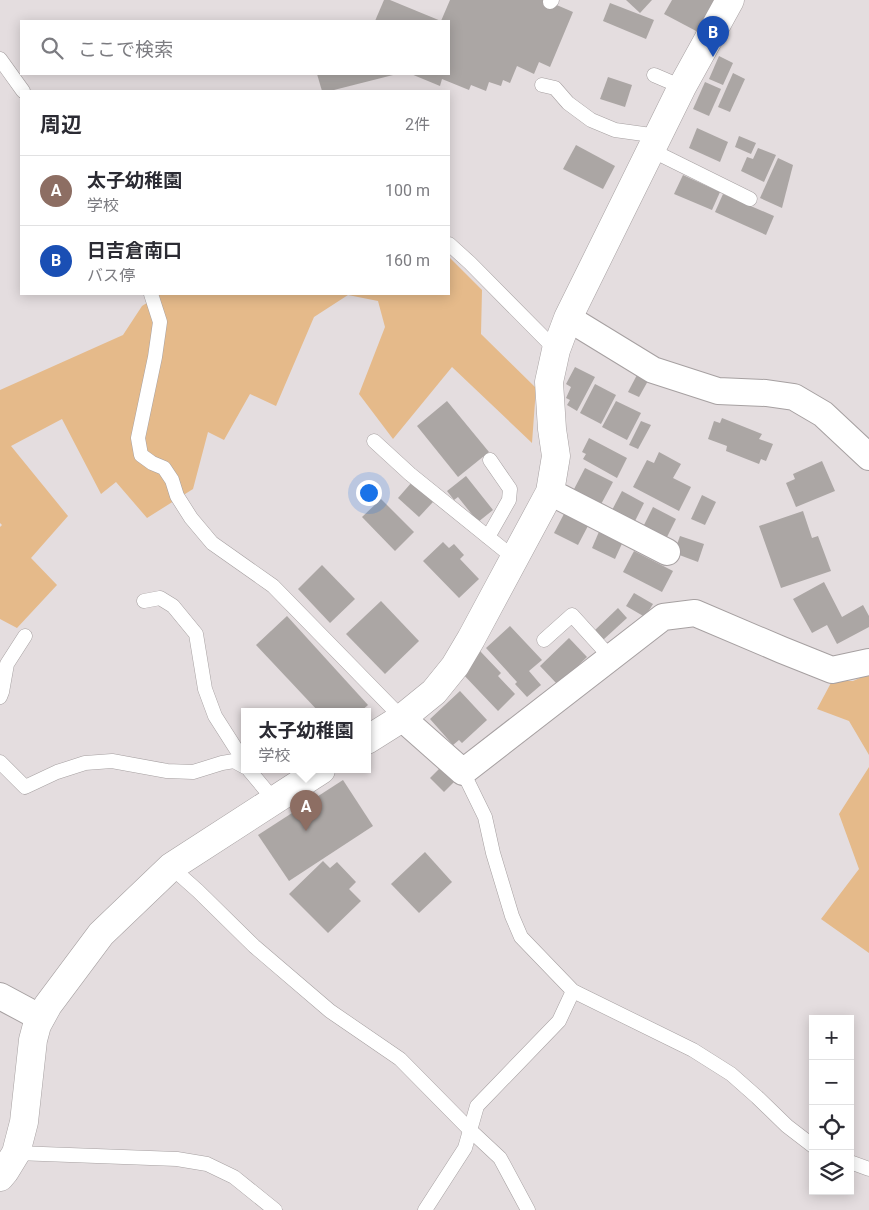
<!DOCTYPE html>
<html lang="ja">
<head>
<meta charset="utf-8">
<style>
	:root { --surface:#fff; --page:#f7f7f7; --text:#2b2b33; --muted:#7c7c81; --line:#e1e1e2; --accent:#111827 }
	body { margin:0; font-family:Roboto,"Noto Sans JP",sans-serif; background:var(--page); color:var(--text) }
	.controls { position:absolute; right:15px; bottom:15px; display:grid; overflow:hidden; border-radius:0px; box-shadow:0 2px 12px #0003 }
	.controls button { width:45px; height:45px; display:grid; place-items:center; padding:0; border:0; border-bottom:1px solid var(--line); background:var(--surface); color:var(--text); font:25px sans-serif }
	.you { position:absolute; left:368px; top:492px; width:18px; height:18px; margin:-12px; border:4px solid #fff; border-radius:50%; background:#1a73e8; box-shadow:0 0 0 8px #1a73e833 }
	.badge { display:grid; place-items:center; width:32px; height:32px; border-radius:50%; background:var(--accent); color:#fff; font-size:16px; font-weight:700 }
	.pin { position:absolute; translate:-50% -41px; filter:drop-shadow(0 1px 2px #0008) }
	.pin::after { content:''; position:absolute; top:26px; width:18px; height:15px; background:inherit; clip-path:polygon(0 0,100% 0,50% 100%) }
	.popup { position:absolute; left:241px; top:708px; width:130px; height:65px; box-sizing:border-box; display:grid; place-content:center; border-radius:0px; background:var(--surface); filter:drop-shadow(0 1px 4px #0005); font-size:16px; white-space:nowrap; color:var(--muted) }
	.popup b { font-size:19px; color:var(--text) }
	.popup::after { content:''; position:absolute; left:50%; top:100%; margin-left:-10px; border:10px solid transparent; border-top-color:var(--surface) }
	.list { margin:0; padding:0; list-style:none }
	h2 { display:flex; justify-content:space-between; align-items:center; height:65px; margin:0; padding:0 20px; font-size:21px }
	h2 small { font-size:16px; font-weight:400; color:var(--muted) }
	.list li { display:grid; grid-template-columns:32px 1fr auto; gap:15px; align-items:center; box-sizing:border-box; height:70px; padding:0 20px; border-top:1px solid var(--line) }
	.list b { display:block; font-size:19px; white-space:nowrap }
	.list p { margin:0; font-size:16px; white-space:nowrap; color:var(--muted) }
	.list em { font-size:16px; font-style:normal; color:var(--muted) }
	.icon { flex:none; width:28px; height:28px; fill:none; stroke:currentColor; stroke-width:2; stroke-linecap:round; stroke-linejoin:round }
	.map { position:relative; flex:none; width:869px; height:1210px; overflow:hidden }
	.search { position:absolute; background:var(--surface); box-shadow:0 2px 12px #0003; left:20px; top:20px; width:430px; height:55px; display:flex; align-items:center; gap:12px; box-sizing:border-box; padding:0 18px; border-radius:0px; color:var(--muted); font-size:19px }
	.panel { position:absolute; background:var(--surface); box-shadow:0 2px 12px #0003; left:20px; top:90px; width:430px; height:205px; border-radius:0px }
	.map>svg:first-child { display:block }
	.green { fill:#e5ba8a }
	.building { fill:#aba6a4 }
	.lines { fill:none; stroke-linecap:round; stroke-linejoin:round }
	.service-casing { stroke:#a6a0a1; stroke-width:15 }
	.minor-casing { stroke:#a6a0a1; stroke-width:28 }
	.tertiary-casing { stroke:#a6a0a1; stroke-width:29 }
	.service { stroke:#fff; stroke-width:14 }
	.minor { stroke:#fff; stroke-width:26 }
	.tertiary { stroke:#fff; stroke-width:28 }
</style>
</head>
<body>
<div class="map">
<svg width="869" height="1210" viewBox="0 0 869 1210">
	<rect width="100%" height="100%" fill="#e4dddf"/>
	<!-- green -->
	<g class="green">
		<path d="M449,257L482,290L481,334L536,388L532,443L452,367L393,439L359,394L385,327L378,301L348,295L314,317L276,406L250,394L224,440L208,432L193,489L147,518L116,482L101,494L62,419L11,446L68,516L31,558L57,585L17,628L0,619V527L2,525L0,523V390L123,335L142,306L161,294H449Z"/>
		<path d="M869,674V755L849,721L817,709L832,681H853Z"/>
		<path d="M869,767V953L821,919L859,869L839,814Z"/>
	</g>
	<!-- building -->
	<g class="building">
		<path d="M384,0H390L441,21H375Z"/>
		<path d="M450,0H545L573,12L550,67L539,62L534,74L517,66L510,83L503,80L501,86L489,82L486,91L471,85L469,90L442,79L440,86L411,74H449V21H441Z"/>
		<path d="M626,0H652L640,13Z"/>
		<path d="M672,0H715L698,32L664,14Z"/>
		<path d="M610,3L654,20L646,39L603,21Z"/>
		<path d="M719,56L733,63L723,85L709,79Z"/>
		<path d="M733,73L745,79L730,112L718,107Z"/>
		<path d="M317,74H397L330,91H322Z"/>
		<path d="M608,77L632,85L625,107L600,99Z"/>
		<path d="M705,82L721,89L709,116L693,109Z"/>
		<path d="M697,128L728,142L720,162L689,148Z"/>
		<path d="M739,136L756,143L751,154L735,147Z"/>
		<path d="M576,145L615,166L603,189L563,169Z"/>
		<path d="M758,148L776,155L764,182L741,171L747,157L753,159Z"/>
		<path d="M778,158L793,165L782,208L760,198Z"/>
		<path d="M683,175L720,192L712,210L674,194Z"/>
		<path d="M723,194L774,216L766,235L715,212Z"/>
		<path d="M575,367L595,377L577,411L567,405L570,400L566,398L571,387L566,384Z"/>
		<path d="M638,373L649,379L639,397L628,392Z"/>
		<path d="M595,384L616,395L601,424L580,413Z"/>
		<path d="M447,401L489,452L458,477L417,426Z"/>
		<path d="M616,401L641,413L627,440L602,427Z"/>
		<path d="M722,418L762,434L759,439L773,444L766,461L761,459L759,464L726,451L727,446L708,439L714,421L720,423Z"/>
		<path d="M641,421L651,425L638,449L629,445Z"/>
		<path d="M589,438L627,458L617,478L583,459L586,454L582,452Z"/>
		<path d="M659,452L681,464L673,478L691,487L679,511L633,487L647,460L654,463Z"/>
		<path d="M822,461L835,491L796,507L786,483L795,479L793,474Z"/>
		<path d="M585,468L613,482L599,508L572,493Z"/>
		<path d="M466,476L493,510L478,522L458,497L454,500L447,491Z"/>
		<path d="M412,482L433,502L419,517L398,498Z"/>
		<path d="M622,491L644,503L634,523L611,512Z"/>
		<path d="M702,495L716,502L705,525L691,519Z"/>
		<path d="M381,499L414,532L395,551L362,517Z"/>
		<path d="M653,507L676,519L665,541L642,529Z"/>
		<path d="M566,510L590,522L578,545L554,533Z"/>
		<path d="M803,511L812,538L818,536L831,571L781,588L759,526Z"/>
		<path d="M601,527L625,537L615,559L592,548Z"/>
		<path d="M680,536L704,544L698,562L674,553Z"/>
		<path d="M443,542L449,548L454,544L464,555L460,559L479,579L459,598L423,561Z"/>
		<path d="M634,551L673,571L662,592L623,572Z"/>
		<path d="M322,565L355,599L330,623L298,589Z"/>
		<path d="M824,582L842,617L863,605L869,616V627L837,644L827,625L812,633L793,599Z"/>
		<path d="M634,593L653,604L645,617L626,606Z"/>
		<path d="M381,601L419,641L385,674L346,634Z"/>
		<path d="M618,608L627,618L603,640L594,631Z"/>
		<path d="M287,616L368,705L360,712H319L256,645Z"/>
		<path d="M510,626L542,660L529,671L541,685L527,697L515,684L517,682L486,648Z"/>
		<path d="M569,638L587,657L558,685L540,666Z"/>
		<path d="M480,651L501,673L498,676L515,694L498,711L460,671Z"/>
		<path d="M460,691L487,720L462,743L459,740L453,745L430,719Z"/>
		<path d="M443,765L457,779L444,792L430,778Z"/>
		<path d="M343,780L373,826L289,881L258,835Z"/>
		<path d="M425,852L452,882L419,913L391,884Z"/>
		<path d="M323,861L330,868L337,862L356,882L349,889L361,901L328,933L289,894Z"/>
	</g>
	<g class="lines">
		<!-- service casing -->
		<g class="service-casing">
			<g id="service">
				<path d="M550,2L552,0"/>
				<path d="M0,59L23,91"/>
				<path d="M654,75L682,87"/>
				<path d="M542,85L555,88L568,103L591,120L615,130L658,136"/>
				<path d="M651,150L750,199"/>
				<path d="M449,244L470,263L556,350"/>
				<path d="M151,294L160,322L155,357L138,438L141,455L152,463L164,468L172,480L177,496L191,518L212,543L273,586L402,718"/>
				<path d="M374,441L410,474L514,558"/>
				<path d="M488,537L509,500L510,489L490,460"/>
				<path d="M144,601L160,598L173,606L196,634L205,689L215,716L245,763"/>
				<path d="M544,640L572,615L611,658"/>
				<path d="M0,697L2,692L7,664L25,636"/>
				<path d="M0,762L25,787L57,772L85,763L112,761L167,771L193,772L222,763L234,761L245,767"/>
				<path d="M249,770L274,800"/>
				<path d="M463,772L485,817L493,853L512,916L521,937L573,991L693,1050L731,1074L757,1097L787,1126L813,1146"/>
				<path d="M171,867L198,891L254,946L330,1011L400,1059L470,1130L500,1158L528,1210"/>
				<path d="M16,1153L177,1159L207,1164L234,1177L275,1210"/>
				<path d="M850,1162L869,1169"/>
				<path d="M425,1210L465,1148L477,1106L559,1021L573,991"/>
			</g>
		</g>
		<!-- minor casing -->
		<g class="minor-casing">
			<g id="minor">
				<path d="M568,318L653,370L718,391L766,393L794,397L823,414L869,457"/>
				<path d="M550,492L667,552"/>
				<path d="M402,718L463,772L663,617L695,613L782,650L832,670L869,662"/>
				<path d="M0,996L41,1018"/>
			</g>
		</g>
		<!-- tertiary casing -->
		<g class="tertiary-casing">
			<g id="tertiary">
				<path d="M367,740L402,718L434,692L455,666L471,639L550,492L556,456L552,429L549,382L556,350L568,318L682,87L730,0"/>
				<path d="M0,1177L5,1171L16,1153L24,1122L33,1040L37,1025L48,1005L101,934L171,867L321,770"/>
			</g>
		</g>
		<!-- service -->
		<use href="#service" class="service"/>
		<!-- minor -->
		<use href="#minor" class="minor"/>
		<!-- tertiary -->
		<use href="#tertiary" class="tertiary"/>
	</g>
</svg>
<div class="controls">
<button>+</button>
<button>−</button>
<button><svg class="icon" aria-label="locate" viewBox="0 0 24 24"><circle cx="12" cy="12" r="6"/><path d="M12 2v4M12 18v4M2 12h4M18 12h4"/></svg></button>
<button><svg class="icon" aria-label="layers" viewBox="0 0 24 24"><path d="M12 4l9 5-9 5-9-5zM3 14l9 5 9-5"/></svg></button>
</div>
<div class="you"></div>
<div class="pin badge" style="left:306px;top:831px;background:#8d6e63">A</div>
<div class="popup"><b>太子幼稚園</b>学校</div>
<div class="pin badge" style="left:713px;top:57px;background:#1a4fb4">B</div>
<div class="search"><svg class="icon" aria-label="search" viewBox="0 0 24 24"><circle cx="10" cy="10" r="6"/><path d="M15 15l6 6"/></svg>ここで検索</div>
<section class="panel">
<h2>周辺<small>2件</small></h2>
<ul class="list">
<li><span class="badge" style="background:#8d6e63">A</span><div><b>太子幼稚園</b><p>学校</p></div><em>100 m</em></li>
<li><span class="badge" style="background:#1a4fb4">B</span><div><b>日吉倉南口</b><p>バス停</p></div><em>160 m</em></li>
</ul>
</section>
</div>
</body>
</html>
